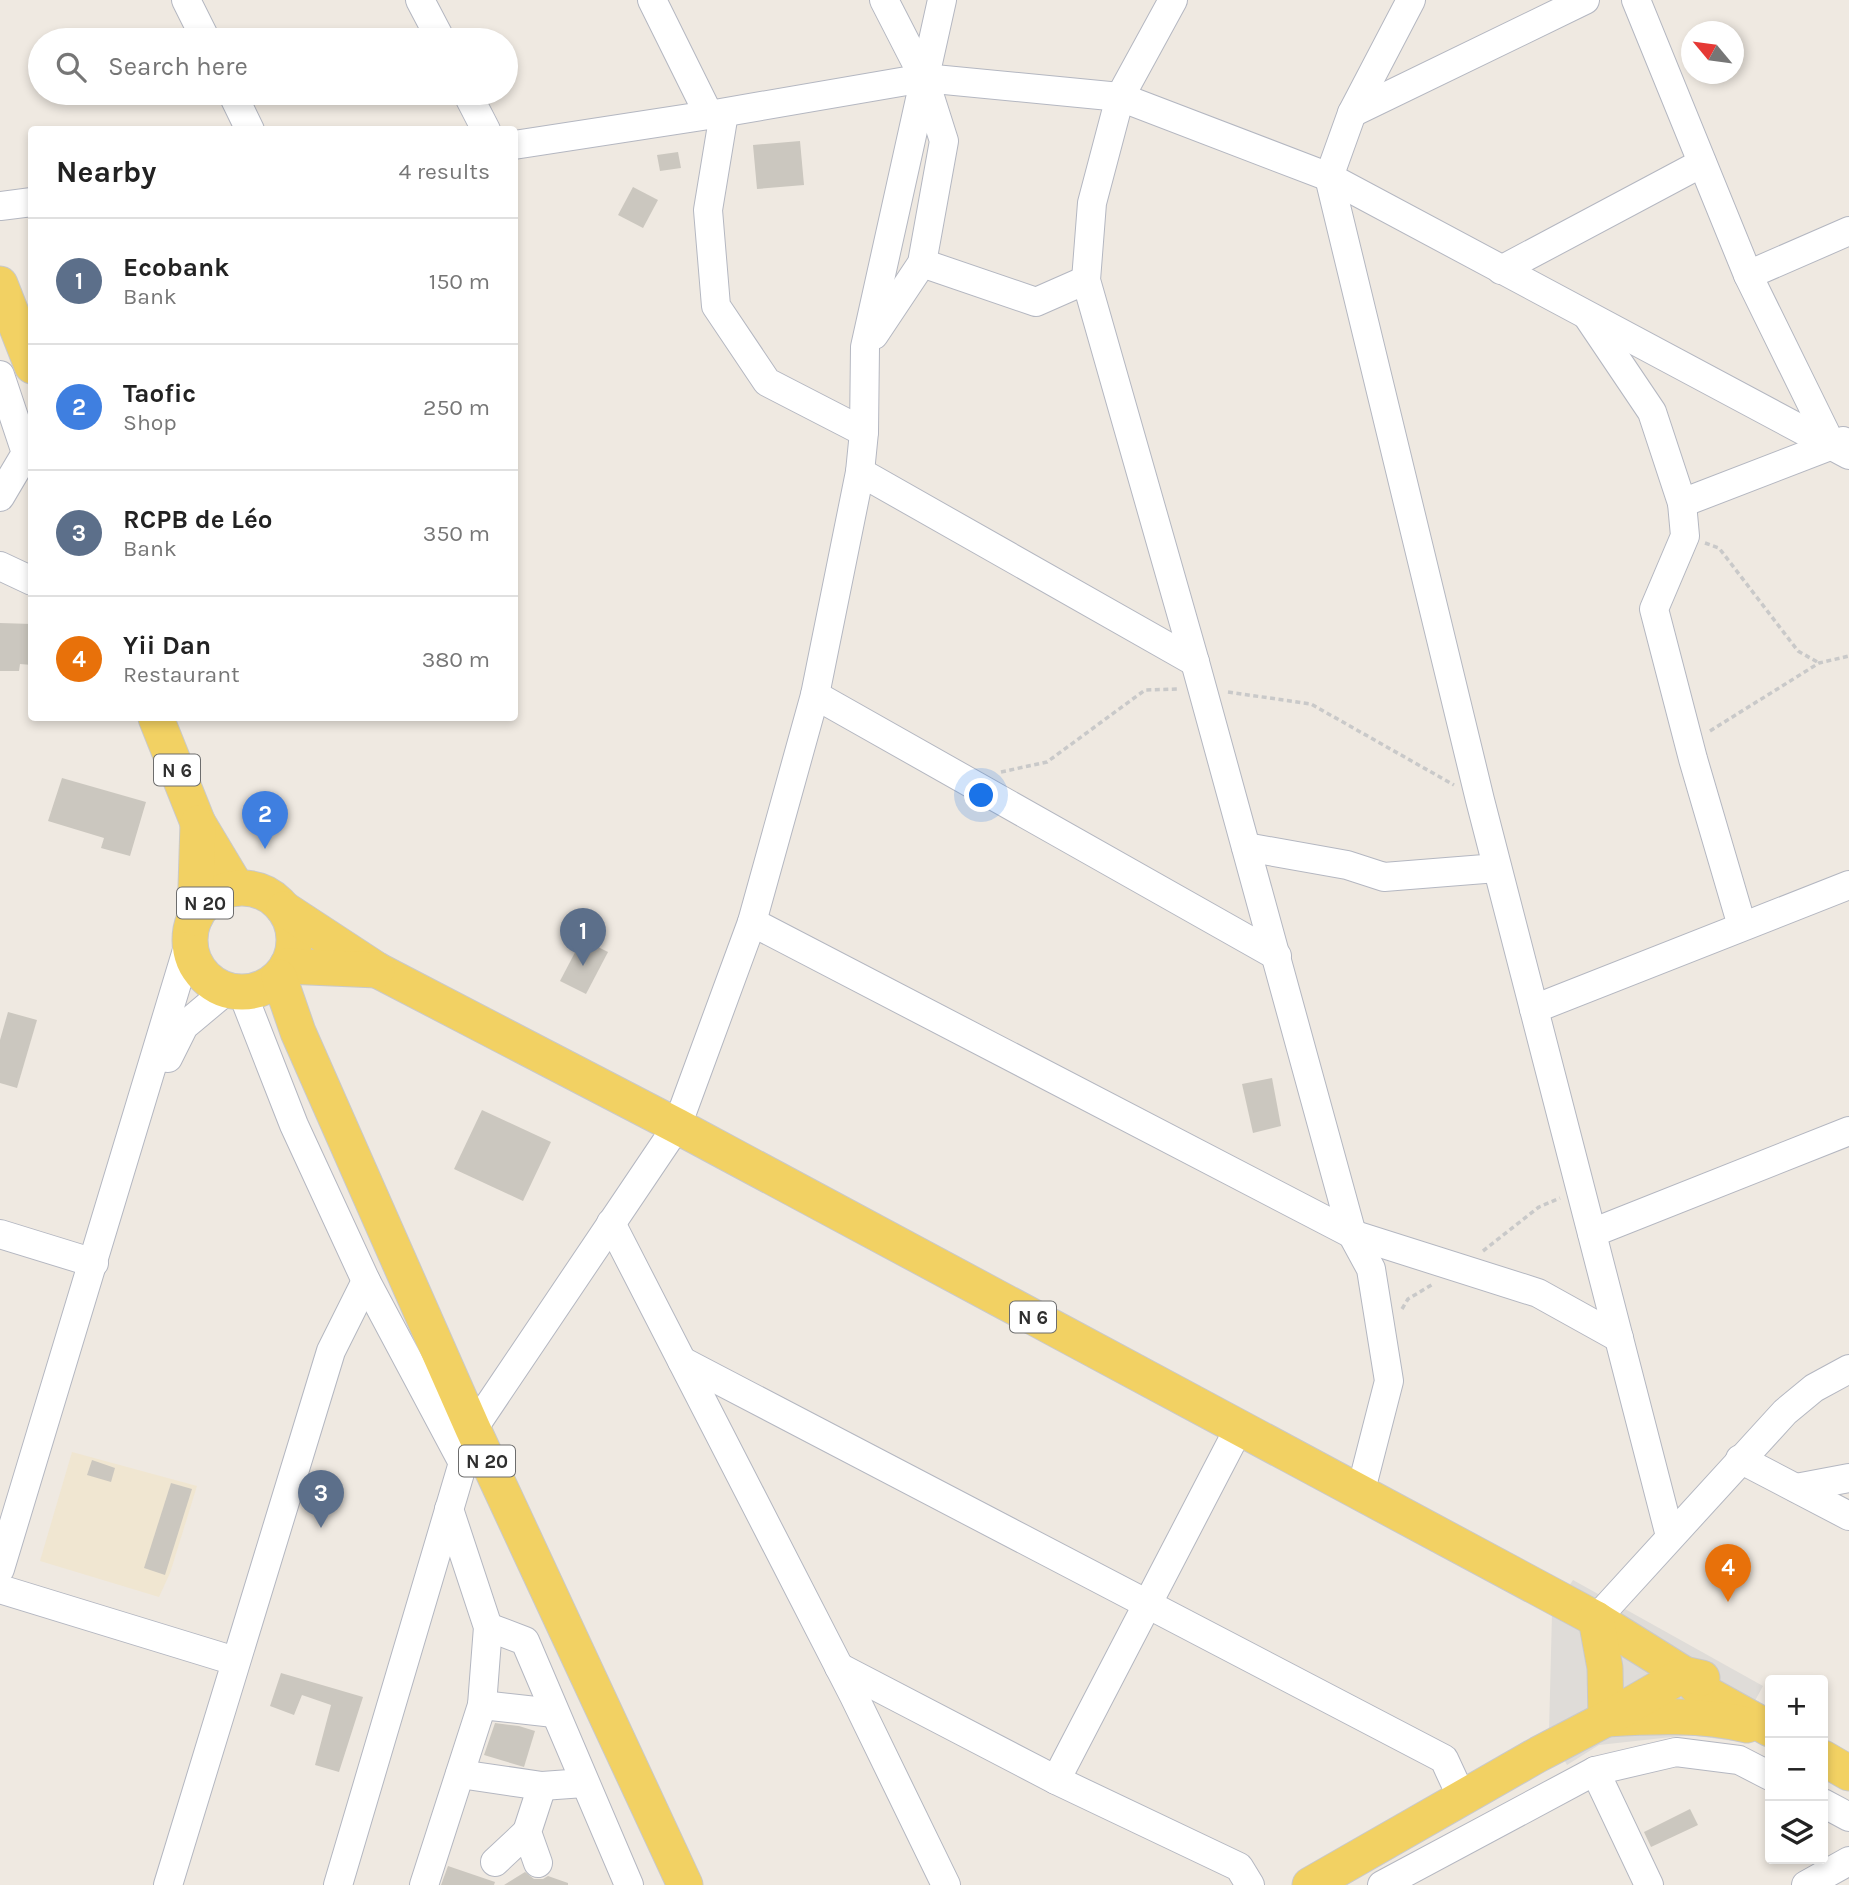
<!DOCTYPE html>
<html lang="en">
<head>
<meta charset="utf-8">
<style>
	:root { --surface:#fff; --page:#f6f6f6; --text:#222; --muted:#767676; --line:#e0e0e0; --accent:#0f766e }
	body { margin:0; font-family:Karla,sans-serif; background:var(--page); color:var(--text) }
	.controls { position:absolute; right:21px; bottom:21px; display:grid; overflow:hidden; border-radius:7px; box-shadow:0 4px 10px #0003 }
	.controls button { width:63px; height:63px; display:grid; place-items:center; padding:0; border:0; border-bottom:2px solid var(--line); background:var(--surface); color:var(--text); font:35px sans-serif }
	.compass { position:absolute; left:1681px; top:21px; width:63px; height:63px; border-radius:50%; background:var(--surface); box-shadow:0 4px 10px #0003; rotate:299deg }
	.you { position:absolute; left:982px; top:796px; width:24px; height:24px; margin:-18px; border:5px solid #fff; border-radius:50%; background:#1a73e8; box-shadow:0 0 0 10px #1a73e833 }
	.badge { display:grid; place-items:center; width:46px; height:46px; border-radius:50%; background:var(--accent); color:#fff; font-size:23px; font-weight:700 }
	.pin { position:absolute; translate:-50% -58px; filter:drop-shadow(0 2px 4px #0008) }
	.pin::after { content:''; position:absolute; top:37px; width:24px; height:21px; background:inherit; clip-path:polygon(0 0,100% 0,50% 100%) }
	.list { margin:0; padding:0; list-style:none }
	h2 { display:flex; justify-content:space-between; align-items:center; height:91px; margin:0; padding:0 28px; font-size:30px }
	h2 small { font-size:23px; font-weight:400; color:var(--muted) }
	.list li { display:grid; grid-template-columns:46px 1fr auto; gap:21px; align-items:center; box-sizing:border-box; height:126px; padding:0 28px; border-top:2px solid var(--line) }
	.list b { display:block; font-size:26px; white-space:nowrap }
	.list p { margin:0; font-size:23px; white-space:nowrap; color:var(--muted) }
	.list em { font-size:23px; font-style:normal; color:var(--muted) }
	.icon { flex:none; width:38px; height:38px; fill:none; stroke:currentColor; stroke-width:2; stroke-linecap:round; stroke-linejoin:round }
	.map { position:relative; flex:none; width:1849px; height:1885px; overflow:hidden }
	.search { position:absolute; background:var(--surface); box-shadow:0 4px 10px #0003; left:28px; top:28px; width:490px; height:77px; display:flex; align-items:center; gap:18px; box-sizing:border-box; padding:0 24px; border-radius:38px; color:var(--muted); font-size:26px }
	.panel { position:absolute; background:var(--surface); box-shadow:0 4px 10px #0003; left:28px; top:126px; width:490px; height:595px; border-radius:7px }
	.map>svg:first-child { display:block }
	.education { fill:#f0e6d1 }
	.plaza { fill:#dfdcd8 }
	.building { fill:#cbc7bf }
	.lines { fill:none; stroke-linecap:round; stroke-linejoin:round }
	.minor-casing { stroke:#b4b7c1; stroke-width:30 }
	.major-casing { stroke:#c9c9c9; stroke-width:37 }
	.path { stroke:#c9c9c9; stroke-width:3.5; stroke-dasharray:5 3.5; stroke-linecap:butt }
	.minor { stroke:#fff; stroke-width:28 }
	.major { stroke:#f2d163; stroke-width:35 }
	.labels { text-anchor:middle; stroke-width:6; stroke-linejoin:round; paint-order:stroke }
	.shield { fill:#fff; stroke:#6d6d6d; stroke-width:2 }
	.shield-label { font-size:19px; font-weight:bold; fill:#2e2e2e }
</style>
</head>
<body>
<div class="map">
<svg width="1849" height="1885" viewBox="0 0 1849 1885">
	<rect width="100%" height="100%" fill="#efe9e1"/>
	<!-- education -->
	<path class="education" d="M72,1452L197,1486L170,1573L159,1597L40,1561Z"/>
	<!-- plaza -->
	<path class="plaza" d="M1573,1580L1763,1686L1733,1741L1690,1735L1599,1745L1567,1765L1549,1732L1552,1613Z"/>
	<!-- building -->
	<g class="building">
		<path d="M800,141L804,185L757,189L753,145Z"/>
		<path d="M678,152L681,168L660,171L657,155Z"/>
		<path d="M633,187L658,200L643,228L618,215Z"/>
		<path d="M0,623L32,624V665L20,664L19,671H0Z"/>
		<path d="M62,778L146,802L130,856L101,848L104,838L48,821Z"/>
		<path d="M582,939L608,952L586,994L560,981Z"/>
		<path d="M8,1012L37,1020L17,1088L0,1083V1040Z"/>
		<path d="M1272,1078L1281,1126L1253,1133L1242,1084Z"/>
		<path d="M482,1110L551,1142L523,1201L454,1169Z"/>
		<path d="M92,1460L115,1468L111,1482L87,1475Z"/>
		<path d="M171,1483L192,1489L165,1575L144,1568Z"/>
		<path d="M281,1673L363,1697L339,1772L315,1765L331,1705L302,1695L294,1715L270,1706Z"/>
		<path d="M495,1723L519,1726L535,1731L524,1767L484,1755Z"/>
		<path d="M1690,1809L1698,1825L1651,1847L1644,1832Z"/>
		<path d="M448,1866L495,1882L494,1885H441Z"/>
		<path d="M525,1872L534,1879H543L548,1876L568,1883V1885H504Z"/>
	</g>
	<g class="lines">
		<!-- minor casing -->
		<g class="minor-casing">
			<g id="minor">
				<path d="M186,0L206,40"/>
				<path d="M420,0L441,40"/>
				<path d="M652,0L709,115"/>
				<path d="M1173,0L1120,97L1092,203L1086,280L1195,662L1352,1234L1371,1269L1389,1381L1360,1494"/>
				<path d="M1411,0L1352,113L1329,177L1480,800L1670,1536"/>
				<path d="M1636,0L1748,275L1832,446"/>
				<path d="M232,93L250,130"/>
				<path d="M467,93L486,130"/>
				<path d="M724,113L708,210L716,306L767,382L864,432"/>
				<path d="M1352,113L1585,0"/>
				<path d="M514,145L709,115L924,78L1120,97L1329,177L1849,455"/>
				<path d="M0,206L32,202"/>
				<path d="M922,263L1036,302L1086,280"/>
				<path d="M1501,270L1702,163"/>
				<path d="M1748,275L1849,231"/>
				<path d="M1588,317L1652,412L1682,503L1685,536L1654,609L1693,759L1742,926"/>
				<path d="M874,335L922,263L944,141L924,78L884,0"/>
				<path d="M0,375L26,453L0,497"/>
				<path d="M860,472L1195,662"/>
				<path d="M1682,503L1843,441"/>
				<path d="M0,566L32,581"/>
				<path d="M815,695L1277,956"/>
				<path d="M1246,847L1347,865L1384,877L1497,868"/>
				<path d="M752,922L1352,1234L1538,1293L1619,1338"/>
				<path d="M242,992L294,1125L366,1281L463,1463"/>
				<path d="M1534,1009L1849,885"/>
				<path d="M168,1058L184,1026L227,990"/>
				<path d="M611,1223L854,1696L946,1885"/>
				<path d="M1592,1233L1849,1131"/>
				<path d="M0,1234L94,1263"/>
				<path d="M682,1361L1444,1759L1462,1798"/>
				<path d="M1740,1459L1849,1516"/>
				<path d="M1796,1488L1849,1478"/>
				<path d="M0,1569L190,940"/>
				<path d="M0,1589L235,1661"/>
				<path d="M1596,1619L1785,1412L1814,1388L1849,1369"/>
				<path d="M488,1627L525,1641L629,1885"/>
				<path d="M839,1667L1056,1780L1239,1867L1250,1885"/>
				<path d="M482,1705L554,1713"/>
				<path d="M1595,1771L1649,1885"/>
				<path d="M460,1774L542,1786L584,1783"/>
				<path d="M1056,1780L1239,1428"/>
				<path d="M1823,1803L1849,1817"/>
				<path d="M495,1862L527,1832"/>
				<path d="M538,1863L527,1832L542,1786"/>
				<path d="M168,1885L331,1351L366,1281"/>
				<path d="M338,1885L473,1429L677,1126L752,922L815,695L860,472L864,432L865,347L942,0"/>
				<path d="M424,1885L482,1705L488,1627L449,1509"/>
				<path d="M1382,1885L1595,1771L1676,1752L1739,1760L1770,1776"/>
				<path d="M1806,1885L1849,1861"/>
			</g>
		</g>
		<!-- major casing -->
		<g class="major-casing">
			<g id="major">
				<path d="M0,284L32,366"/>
				<path d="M156,718L198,823L237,888"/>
				<circle cx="242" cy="940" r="52"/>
				<path d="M284,909L377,970L677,1126L1596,1619L1684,1674L1700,1690L1770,1729"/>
				<path d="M195,918L198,823"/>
				<path d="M287,966L377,970"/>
				<path d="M279,977L298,1032L473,1429L685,1885"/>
				<path d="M1596,1619L1605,1668L1606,1719C1652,1716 1702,1714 1747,1725"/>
				<path d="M1823,1758L1849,1773"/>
				<path d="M1310,1885L1539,1754L1606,1719L1684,1674L1702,1678"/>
			</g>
		</g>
		<!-- path -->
		<g class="path">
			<path d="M1705,543L1719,548L1798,651L1819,663"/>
			<path d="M1228,692L1311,704L1454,785"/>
			<path d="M1710,731L1819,663L1849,656"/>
			<path d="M1001,772L1047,762L1145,690L1179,689"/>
			<path d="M1483,1251L1539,1207L1560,1198"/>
			<path d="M1402,1309L1408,1299L1433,1284"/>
		</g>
		<!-- minor -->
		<use href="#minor" class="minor"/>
		<!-- major -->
		<use href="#major" class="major"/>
	</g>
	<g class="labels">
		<!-- shield labels -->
		<g class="shield">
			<rect x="154" y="754.5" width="46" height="31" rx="5"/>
			<rect x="177" y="887.5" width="56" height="31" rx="5"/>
			<rect x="1010" y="1301.5" width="46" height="31" rx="5"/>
			<rect x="459" y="1445.5" width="56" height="31" rx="5"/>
		</g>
		<g class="shield-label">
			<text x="177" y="777">N 6</text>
			<text x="205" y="910">N 20</text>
			<text x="1033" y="1324">N 6</text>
			<text x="487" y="1468">N 20</text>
		</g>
	</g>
</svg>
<div class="controls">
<button>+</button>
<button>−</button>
<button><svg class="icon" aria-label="layers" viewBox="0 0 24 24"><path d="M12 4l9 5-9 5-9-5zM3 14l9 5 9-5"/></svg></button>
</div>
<svg class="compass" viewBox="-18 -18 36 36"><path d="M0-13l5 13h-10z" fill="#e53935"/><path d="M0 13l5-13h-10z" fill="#767676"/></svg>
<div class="you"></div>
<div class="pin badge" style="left:583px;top:966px;background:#5c6f8a">1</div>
<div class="pin badge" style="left:265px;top:849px;background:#3f7fe0">2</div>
<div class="pin badge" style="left:321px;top:1528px;background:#5c6f8a">3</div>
<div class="pin badge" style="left:1728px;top:1602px;background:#e8710a">4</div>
<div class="search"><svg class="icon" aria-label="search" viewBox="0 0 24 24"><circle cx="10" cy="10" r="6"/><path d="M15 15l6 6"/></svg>Search here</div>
<section class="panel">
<h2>Nearby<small>4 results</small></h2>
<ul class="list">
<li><span class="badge" style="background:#5c6f8a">1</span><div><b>Ecobank</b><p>Bank</p></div><em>150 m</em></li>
<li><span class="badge" style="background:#3f7fe0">2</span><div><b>Taofic</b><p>Shop</p></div><em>250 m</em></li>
<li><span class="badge" style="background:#5c6f8a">3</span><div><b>RCPB de Léo</b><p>Bank</p></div><em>350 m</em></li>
<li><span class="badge" style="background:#e8710a">4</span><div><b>Yii Dan</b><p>Restaurant</p></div><em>380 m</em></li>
</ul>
</section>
</div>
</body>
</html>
